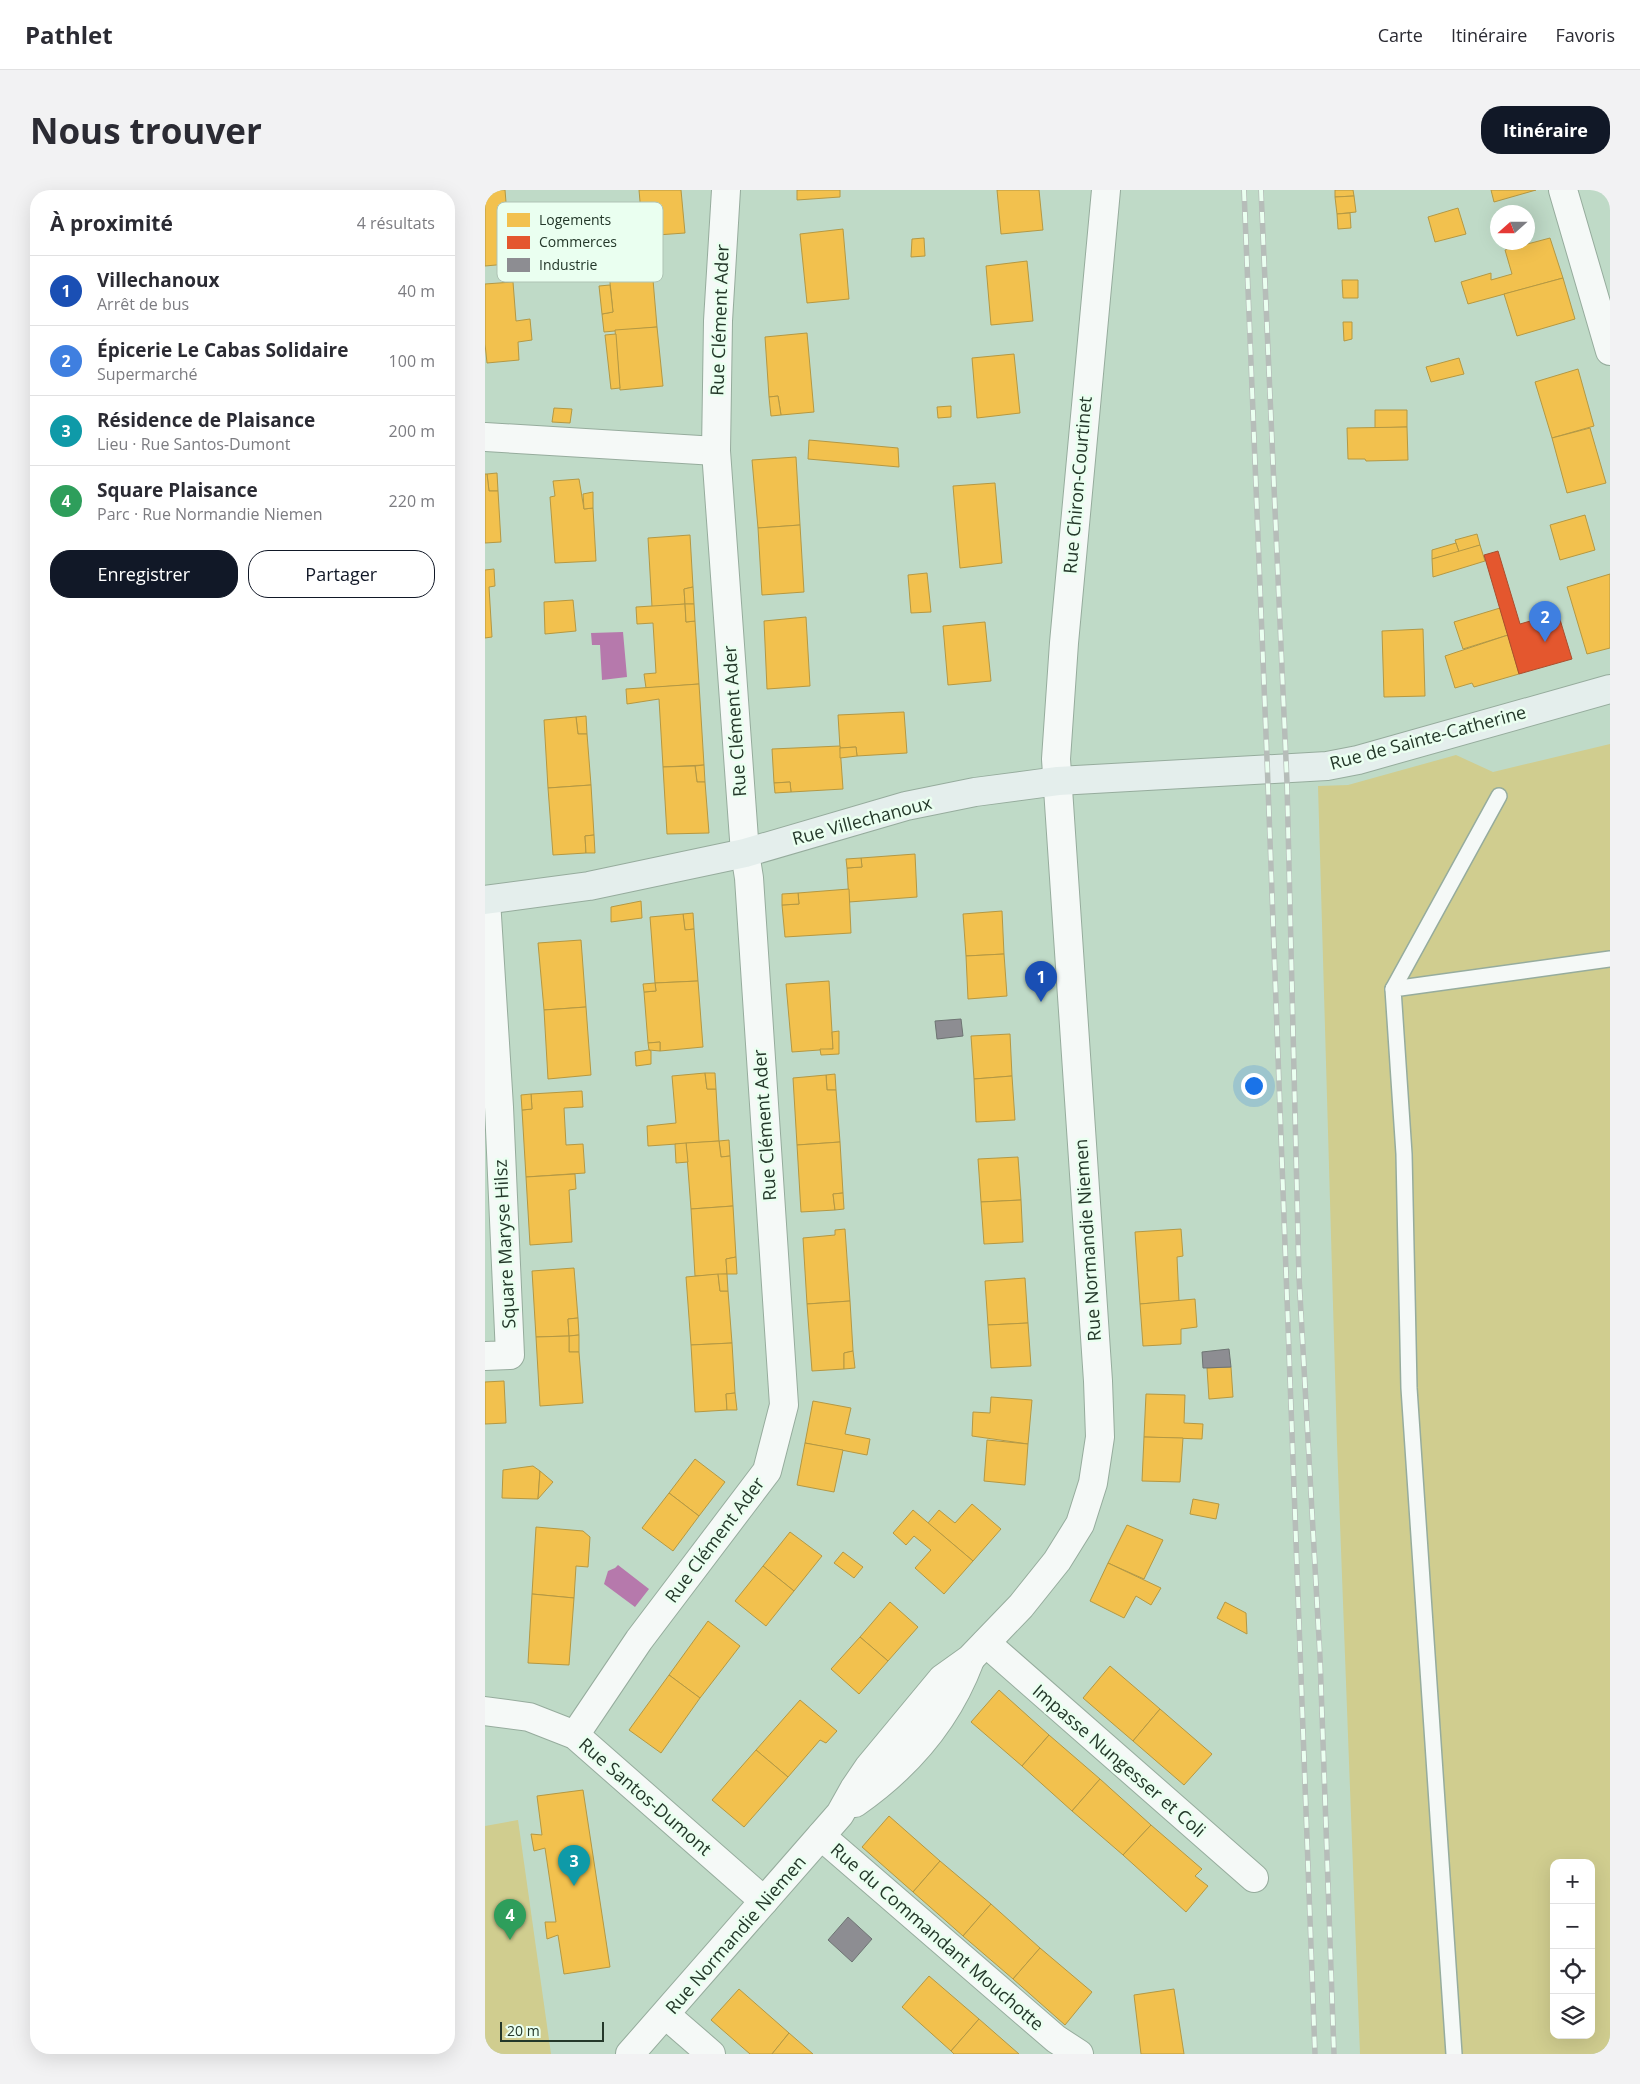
<!DOCTYPE html>
<html lang="fr">
<head>
<meta charset="utf-8">
<style>
	:root { --surface:#fff; --page:#f2f2f3; --text:#2b2b33; --muted:#7c7c81; --line:#e1e1e2; --accent:#111827 }
	body { margin:0; font-family:"Open Sans",sans-serif; background:var(--page); color:var(--text) }
	.controls { position:absolute; right:15px; bottom:15px; display:grid; overflow:hidden; border-radius:10px; box-shadow:0 5px 20px #0002 }
	.controls button { width:45px; height:45px; display:grid; place-items:center; padding:0; border:0; border-bottom:1px solid var(--line); background:var(--surface); color:var(--text); font:25px sans-serif }
	.compass { position:absolute; left:1005px; top:15px; width:45px; height:45px; border-radius:50%; background:var(--surface); box-shadow:0 5px 20px #0002; rotate:249deg }
	.scale { position:absolute; left:15px; bottom:12px; width:104px; box-sizing:border-box; padding-left:5px; border:2px solid #24382a; border-top:0; font-size:14px; line-height:18px; white-space:nowrap; color:#24382a; -webkit-text-stroke:4px #eafff0; paint-order:stroke }
	.you { position:absolute; left:768px; top:895px; width:18px; height:18px; margin:-12px; border:4px solid #fff; border-radius:50%; background:#1a73e8; box-shadow:0 0 0 8px #1a73e833 }
	.badge { display:grid; place-items:center; width:32px; height:32px; border-radius:50%; background:var(--accent); color:#fff; font-size:16px; font-weight:700 }
	.pin { position:absolute; translate:-50% -41px; filter:drop-shadow(0 1px 2px #0008) }
	.pin::after { content:''; position:absolute; top:26px; width:18px; height:15px; background:inherit; clip-path:polygon(0 0,100% 0,50% 100%) }
	.list { margin:0; padding:0; list-style:none }
	h2 { display:flex; justify-content:space-between; align-items:center; height:65px; margin:0; padding:0 20px; font-size:21px }
	h2 small { font-size:16px; font-weight:400; color:var(--muted) }
	.list li { display:grid; grid-template-columns:32px 1fr auto; gap:15px; align-items:center; box-sizing:border-box; height:70px; padding:0 20px; border-top:1px solid var(--line) }
	.list b { display:block; font-size:19px; white-space:nowrap }
	.list p { margin:0; font-size:16px; white-space:nowrap; color:var(--muted) }
	.list em { font-size:16px; font-style:normal; color:var(--muted) }
	.actions { display:flex; gap:10px; padding:15px 20px }
	.actions a { flex:1; padding:11px 0; border:1px solid var(--accent); border-radius:20px; text-align:center; font-size:18px; color:var(--accent) }
	.actions .main { background:var(--accent); color:#fff }
	.icon { flex:none; width:28px; height:28px; fill:none; stroke:currentColor; stroke-width:2; stroke-linecap:round; stroke-linejoin:round }
	.map { position:relative; flex:none; width:1125px; height:1864px; overflow:hidden; border-radius:20px }
	header { display:flex; align-items:center; gap:30px; box-sizing:border-box; height:70px; padding:0 25px; background:var(--surface); border-bottom:1px solid var(--line) }
	header strong { font-size:24px }
	nav { display:flex; gap:28px; margin-inline-start:auto; font-size:18px }
	.intro { display:flex; align-items:center; justify-content:space-between; box-sizing:border-box; height:120px; padding:0 30px }
	h1 { margin:0; font-size:35px }
	.button { padding:12px 22px; border-radius:20px; background:var(--accent); color:#fff; font-size:18px; font-weight:700 }
	main { display:flex; gap:30px; padding:0 30px }
	aside { flex:1; background:var(--surface); border-radius:20px; box-shadow:0 5px 20px #0002 }
	.map>svg:first-child { display:block }
	.green { fill:#d0cd8f; fill-rule:evenodd }
	.water { fill:#b679ac }
	.homes { fill:#f2c14e; stroke:#b49843 }
	.shops { fill:#e4572e; stroke:#aa4e2d }
	.industry { fill:#8d8d92; stroke:#6e7473 }
	.lines { fill:none; stroke-linecap:round; stroke-linejoin:round }
	.lane-casing { stroke:#96ac9d; stroke-width:18 }
	.street-casing { stroke:#96ac9d; stroke-width:30 }
	.secondary-casing { stroke:#96ac9d; stroke-width:30 }
	.lane { stroke:#f5f9f7; stroke-width:15 }
	.street { stroke:#f5f9f7; stroke-width:28 }
	.secondary { stroke:#e4eeec; stroke-width:28 }
	.rail-casing { stroke:#b6bdb9; stroke-width:5.5 }
	.rail { stroke:#eafff0; stroke-width:4; stroke-dasharray:11; stroke-linecap:butt }
	.labels { text-anchor:middle; stroke-width:5; stroke-linejoin:round; paint-order:stroke }
	.street-label { font-size:18px; fill:#24382a; stroke:#eafff0 }
	.key { fill:#eafff0; stroke:#afc3b5; stroke-width:1 }
	.key-label { font-size:14px; fill:#24382a }
</style>
</head>
<body>
<header>
<strong>Pathlet</strong>
<nav><a>Carte</a><a>Itinéraire</a><a>Favoris</a></nav>
</header>
<div class="intro"><h1>Nous trouver</h1><a class="button">Itinéraire</a></div>
<main>
<aside>
<h2>À proximité<small>4 résultats</small></h2>
<ul class="list">
<li><span class="badge" style="background:#1a4fb4">1</span><div><b>Villechanoux</b><p>Arrêt de bus</p></div><em>40 m</em></li>
<li><span class="badge" style="background:#3f7fe0">2</span><div><b>Épicerie Le Cabas Solidaire</b><p>Supermarché</p></div><em>100 m</em></li>
<li><span class="badge" style="background:#0f9aa8">3</span><div><b>Résidence de Plaisance</b><p>Lieu · Rue Santos-Dumont</p></div><em>200 m</em></li>
<li><span class="badge" style="background:#2e9e5b">4</span><div><b>Square Plaisance</b><p>Parc · Rue Normandie Niemen</p></div><em>220 m</em></li>
</ul>
<div class="actions"><a class="main">Enregistrer</a><a>Partager</a></div>
</aside>
<div class="map">
<svg width="1125" height="1864" viewBox="0 0 1125 1864">
	<rect width="100%" height="100%" fill="#bfdac7"/>
	<!-- green -->
	<g class="green">
		<path d="M1125,554V1864H875L852,1253L833,596L863,595L971,565L1008,582ZM1069,1673H1106V1845H1069Z"/>
		<path d="M33,1630L66,1864H0V1636Z"/>
	</g>
	<!-- water -->
	<g class="water">
		<path d="M138,442L142,487L117,490L115,455H107L106,443Z"/>
		<path d="M133,1375L164,1399L150,1417L119,1394L123,1381L130,1378Z"/>
	</g>
	<!-- homes -->
	<g class="homes">
		<path d="M0,0H20L23,37L40,35L44,72L0,76Z"/>
		<path d="M154,0H196L200,43L158,46Z"/>
		<path d="M312,0H355V7L312,10Z"/>
		<path d="M512,0H554L558,40L516,44Z"/>
		<path d="M850,0H868L869,6L850,7Z"/>
		<path d="M1006,0H1051L1009,12Z"/>
		<path d="M869,6L871,22L852,24L850,7Z"/>
		<path d="M973,18L981,44L950,52L943,27Z"/>
		<path d="M865,23L866,38L853,39L852,24Z"/>
		<path d="M358,39L364,109L322,113L315,44Z"/>
		<path d="M439,48L440,66L426,67L427,49Z"/>
		<path d="M1065,48L1078,88L983,114L976,92L1006,83V90L1027,84L1020,60Z"/>
		<path d="M542,71L548,131L506,135L501,76Z"/>
		<path d="M167,78L172,137L119,142L117,124L128,122L124,83Z"/>
		<path d="M1078,88L1090,129L1032,146L1019,104Z"/>
		<path d="M857,90H873V108H858Z"/>
		<path d="M28,92L31,131L45,129L47,150L33,152L34,170L2,173L0,154V94Z"/>
		<path d="M125,95L128,122L117,124L114,96Z"/>
		<path d="M858,132H867V149L859,151Z"/>
		<path d="M172,137L178,196L135,200L130,140Z"/>
		<path d="M322,143L329,222L296,225L293,206L284,207L280,147Z"/>
		<path d="M131,144L135,198L126,199L120,145Z"/>
		<path d="M529,164L535,223L492,228L487,168Z"/>
		<path d="M974,168L979,184L946,192L941,177Z"/>
		<path d="M1093,179L1109,236L1067,248L1050,192Z"/>
		<path d="M293,206L296,225L286,226L284,207Z"/>
		<path d="M466,216V227L453,228L452,217Z"/>
		<path d="M69,218L87,219L85,233L67,232Z"/>
		<path d="M890,220H922V237L890,238Z"/>
		<path d="M922,237L923,270L881,271L880,269H863L862,238Z"/>
		<path d="M1105,238L1121,293L1082,303L1067,248Z"/>
		<path d="M324,250L413,258L414,277L323,269Z"/>
		<path d="M311,267L315,335L273,338L267,270Z"/>
		<path d="M12,283L13,301H4L2,284Z"/>
		<path d="M0,284H2L4,301H13L16,352L0,353Z"/>
		<path d="M94,289L99,319L108,318L111,371L70,373L65,307L70,306L68,291Z"/>
		<path d="M510,293L517,373L475,378L468,296Z"/>
		<path d="M108,302V318L99,319L98,304Z"/>
		<path d="M1100,325L1110,360L1075,370L1065,335Z"/>
		<path d="M315,335L319,402L277,405L273,338Z"/>
		<path d="M992,344L995,355L974,362L970,350Z"/>
		<path d="M205,345L208,397L199,399L200,414L167,417L163,348Z"/>
		<path d="M971,353L974,362L947,369V360Z"/>
		<path d="M995,355L1000,371L948,387L947,369Z"/>
		<path d="M9,379L10,396L4,397L7,447L0,448V380Z"/>
		<path d="M442,383L446,422L426,423L423,385Z"/>
		<path d="M1125,384V458L1102,464L1082,397Z"/>
		<path d="M208,397L209,414H200L199,399Z"/>
		<path d="M88,410L91,441L60,444L59,412Z"/>
		<path d="M200,414L201,432L210,431L214,494L161,498L159,484L171,483L168,433L152,434L151,417Z"/>
		<path d="M200,414H209L210,431L201,432Z"/>
		<path d="M1015,418L1023,445L978,459L969,432Z"/>
		<path d="M321,427L325,496L282,499L279,431Z"/>
		<path d="M500,432L506,491L463,495L458,436Z"/>
		<path d="M938,439L940,506L899,507L897,441Z"/>
		<path d="M1023,445L1034,484L989,497L987,493L970,498L960,466Z"/>
		<path d="M214,494L219,575L178,577L174,509L142,514L141,499Z"/>
		<path d="M419,522L422,563L372,566L371,557L355,558L353,525Z"/>
		<path d="M101,526L102,544H93L91,527Z"/>
		<path d="M91,527L93,544H102L106,595L63,598L59,530Z"/>
		<path d="M355,556L358,599L306,602L305,592L289,593L287,559Z"/>
		<path d="M371,557L372,566L355,568V558Z"/>
		<path d="M219,575L220,592H212L210,576Z"/>
		<path d="M210,576L212,592H220L224,643L182,644L178,577Z"/>
		<path d="M305,592L306,602L290,603L289,593Z"/>
		<path d="M106,595L109,645L100,646L101,663L68,665L63,598Z"/>
		<path d="M109,645L110,663H101L100,646Z"/>
		<path d="M430,664L432,707L364,712L362,678L377,677L376,668Z"/>
		<path d="M376,668L377,677L362,678L361,669Z"/>
		<path d="M364,699L366,743L300,747L297,715L314,714L313,703Z"/>
		<path d="M313,703L314,714L297,715V704Z"/>
		<path d="M156,711L157,728L126,732V717Z"/>
		<path d="M517,721L519,764L481,766L478,724Z"/>
		<path d="M208,723L209,739L200,740L198,724Z"/>
		<path d="M198,724L200,740L209,739L213,791L170,793L165,727Z"/>
		<path d="M96,750L101,817L59,820L53,753Z"/>
		<path d="M519,764L522,806L483,809L481,766Z"/>
		<path d="M213,791L218,857L175,861V852L163,853L159,802L171,801L170,793Z"/>
		<path d="M344,791L348,859L307,862L301,794Z"/>
		<path d="M170,793L171,801L159,802L158,794Z"/>
		<path d="M101,817L106,885L63,889L59,820Z"/>
		<path d="M354,841V864L336,865L335,859H348L347,842Z"/>
		<path d="M525,844L527,886L489,889L486,846Z"/>
		<path d="M175,852V861L164,860L163,853Z"/>
		<path d="M164,860L166,861V874L151,876L150,862Z"/>
		<path d="M220,883L222,899H231L234,951L163,956L162,936L191,933L187,886Z"/>
		<path d="M220,883H230L231,899H222Z"/>
		<path d="M350,884L351,900H342L341,885Z"/>
		<path d="M341,885L342,900H351L355,952L312,955L308,888Z"/>
		<path d="M527,886L530,930L491,932L489,889Z"/>
		<path d="M97,901L98,917L79,918L81,955L98,954L100,983L41,987L37,920L47,919L46,904Z"/>
		<path d="M46,904L47,919L37,920L36,905Z"/>
		<path d="M244,950L245,966L236,967L234,951Z"/>
		<path d="M234,951L236,967L245,966L248,1016L206,1019L201,953Z"/>
		<path d="M355,952L358,1003L348,1004L350,1020L316,1022L312,955Z"/>
		<path d="M201,953L203,972L191,973L190,954Z"/>
		<path d="M533,967L536,1010L496,1012L493,969Z"/>
		<path d="M90,984L91,999L84,1000L87,1052L45,1055L41,987Z"/>
		<path d="M358,1003L359,1019L350,1020L348,1004Z"/>
		<path d="M536,1010L538,1052L499,1054L496,1012Z"/>
		<path d="M248,1016L251,1067L241,1069L242,1084L210,1086L206,1019Z"/>
		<path d="M360,1039L365,1111L322,1114L318,1048L350,1045V1040Z"/>
		<path d="M696,1039L698,1066L692,1067L694,1111L655,1114L650,1042Z"/>
		<path d="M251,1067L252,1084H242L241,1069Z"/>
		<path d="M89,1078L93,1128L83,1129L84,1146L51,1147L47,1081Z"/>
		<path d="M233,1084L235,1101H243L247,1153L206,1155L201,1087Z"/>
		<path d="M233,1084H242L243,1101H235Z"/>
		<path d="M540,1088L543,1133L503,1135L500,1091Z"/>
		<path d="M710,1109L712,1137L696,1139V1154L658,1156L655,1114Z"/>
		<path d="M365,1111L368,1161L359,1163V1179L327,1181L322,1114Z"/>
		<path d="M93,1128L94,1145L84,1146L83,1129Z"/>
		<path d="M543,1133L546,1176L506,1178L503,1135Z"/>
		<path d="M94,1145V1162H84V1146Z"/>
		<path d="M84,1146V1162H94L98,1213L55,1216L51,1147Z"/>
		<path d="M247,1153L250,1203L241,1204L242,1220L210,1222L206,1155Z"/>
		<path d="M368,1161L370,1178L359,1179V1163Z"/>
		<path d="M746,1177L748,1207L724,1209L722,1178Z"/>
		<path d="M19,1191L21,1233L0,1234V1192Z"/>
		<path d="M250,1203L252,1220H242L241,1204Z"/>
		<path d="M661,1204L700,1205L699,1233L718,1234L717,1249L659,1247Z"/>
		<path d="M506,1207L547,1210L543,1254L487,1246L488,1222L505,1223Z"/>
		<path d="M328,1211L366,1218L360,1244L385,1249L382,1265L320,1253Z"/>
		<path d="M659,1247L698,1248L695,1292L657,1291Z"/>
		<path d="M502,1250L543,1254L540,1295L499,1291Z"/>
		<path d="M320,1253L358,1260L349,1302L312,1295Z"/>
		<path d="M210,1269L240,1292L214,1326L184,1303Z"/>
		<path d="M48,1276L55,1281L53,1309L17,1308L18,1280Z"/>
		<path d="M55,1281L68,1292L53,1309Z"/>
		<path d="M184,1303L214,1326L188,1361L157,1338Z"/>
		<path d="M708,1309L734,1314L731,1329L705,1324Z"/>
		<path d="M487,1314L516,1339L488,1371L443,1333L454,1320L470,1333Z"/>
		<path d="M428,1320L488,1371L459,1404L430,1378L446,1360L429,1346L421,1355L408,1343Z"/>
		<path d="M642,1335L678,1350L659,1389L623,1373Z"/>
		<path d="M51,1337L98,1341L105,1347L103,1377L91,1376L89,1408L47,1404Z"/>
		<path d="M305,1342L337,1366L309,1401L278,1376Z"/>
		<path d="M358,1362L378,1377L369,1388L349,1373Z"/>
		<path d="M623,1373L676,1398L666,1415L651,1406L639,1428L605,1411Z"/>
		<path d="M278,1376L309,1401L281,1436L250,1411Z"/>
		<path d="M47,1404L89,1408L84,1475L43,1473Z"/>
		<path d="M405,1412L433,1437L403,1471L375,1447Z"/>
		<path d="M740,1412L761,1423L762,1444L732,1428Z"/>
		<path d="M223,1431L255,1456L215,1508L184,1485Z"/>
		<path d="M375,1447L403,1471L374,1504L346,1479Z"/>
		<path d="M625,1476L675,1519L648,1551L598,1508Z"/>
		<path d="M184,1485L215,1508L176,1563L144,1540Z"/>
		<path d="M514,1500L564,1545L537,1576L486,1532Z"/>
		<path d="M315,1510L352,1541L341,1553L335,1550L303,1587L271,1560Z"/>
		<path d="M675,1519L727,1564L699,1595L648,1551Z"/>
		<path d="M564,1545L615,1589L587,1621L537,1576Z"/>
		<path d="M271,1560L303,1587L259,1637L227,1610Z"/>
		<path d="M615,1589L666,1635L638,1665L587,1621Z"/>
		<path d="M98,1600L125,1777L79,1784L73,1745L62,1749L60,1732H71L60,1658L49,1661L46,1644L57,1645L52,1606Z"/>
		<path d="M404,1626L455,1671L428,1702L377,1657Z"/>
		<path d="M666,1635L717,1679L710,1686L723,1696L701,1722L638,1665Z"/>
		<path d="M455,1671L506,1714L478,1746L428,1702Z"/>
		<path d="M506,1714L555,1758L528,1789L478,1746Z"/>
		<path d="M555,1758L607,1802L580,1835L528,1789Z"/>
		<path d="M444,1786L494,1829L466,1861L417,1817Z"/>
		<path d="M254,1799L304,1843L287,1864H265L226,1830Z"/>
		<path d="M689,1799L699,1864H656L649,1805Z"/>
		<path d="M494,1829L534,1864H469L466,1861Z"/>
		<path d="M304,1843L328,1864H287Z"/>
	</g>
	<!-- shops -->
	<path class="shops" d="M1013,361L1035,434L1073,423L1087,469L1034,484L999,365Z"/>
	<!-- industry -->
	<g class="industry">
		<path d="M476,829L478,846L452,849L450,831Z"/>
		<path d="M744,1159L746,1177L718,1178L717,1162Z"/>
		<path d="M363,1727L387,1749L367,1772L343,1750Z"/>
	</g>
	<g class="lines">
		<!-- lane casing -->
		<g class="lane-casing">
			<g id="lane">
				<path d="M908,799L1014,606"/>
				<path d="M969,1864L924,1198L919,964L908,799L1125,769"/>
			</g>
		</g>
		<!-- street casing -->
		<g class="street-casing">
			<g id="street">
				<path d="M1078,0L1125,161"/>
				<path d="M0,247L231,261"/>
				<path d="M0,1166L25,1165L14,917L1,710"/>
				<path d="M501,1453L769,1688"/>
				<path d="M0,1521L44,1527L90,1545L279,1711"/>
				<path d="M90,1545L154,1450L282,1281L299,1215L264,688L260,663L231,261L233,131L241,0"/>
				<path d="M370,1613C423,1576 462,1531 485,1470"/>
				<path d="M336,1646L571,1849L594,1864"/>
				<path d="M181,1825L226,1864"/>
				<path d="M145,1864L355,1624L369,1599L384,1577L457,1489L485,1469L536,1416L572,1371L595,1334L608,1293L615,1247L613,1191L571,569L579,453L621,0"/>
			</g>
		</g>
		<!-- secondary casing -->
		<g class="secondary-casing">
			<path id="secondary" d="M0,710L104,696L260,663L421,616L490,602L573,591L842,576L873,570L1125,499"/>
		</g>
		<!-- lane -->
		<use href="#lane" class="lane"/>
		<!-- street -->
		<use href="#street" class="street"/>
		<!-- secondary -->
		<use href="#secondary" class="secondary"/>
		<!-- rail casing -->
		<g class="rail-casing">
			<g id="rail">
				<path d="M759,0L782,569L830,1864"/>
				<path d="M776,0L802,593L814,1087L835,1467L849,1864"/>
			</g>
		</g>
		<!-- rail -->
		<use href="#rail" class="rail"/>
	</g>
	<g class="labels">
		<!-- street labels -->
		<g class="street-label">
			<text transform="translate(235 130) rotate(-88)" y="6">Rue Clément Ader</text>
			<text transform="translate(593 295) rotate(-85)" y="6">Rue Chiron-Courtinet</text>
			<text transform="translate(250 531) rotate(-94)" y="6">Rue Clément Ader</text>
			<text transform="translate(943 548) rotate(-15)" y="6">Rue de Sainte-Catherine</text>
			<text transform="translate(377 631) rotate(-15)" y="6">Rue Villechanoux</text>
			<text transform="translate(280 935) rotate(-94)" y="6">Rue Clément Ader</text>
			<text transform="translate(603 1050) rotate(-94)" y="6">Rue Normandie Niemen</text>
			<text transform="translate(20 1054) rotate(-93)" y="6">Square Maryse Hilsz</text>
			<text transform="translate(230 1350) rotate(-53)" y="6">Rue Clément Ader</text>
			<text transform="translate(634 1571) rotate(41)" y="6">Impasse Nungesser et Coli</text>
			<text transform="translate(160 1607) rotate(41)" y="6">Rue Santos-Dumont</text>
			<text transform="translate(251 1745) rotate(-49)" y="6">Rue Normandie Niemen</text>
			<text transform="translate(452 1747) rotate(41)" y="6">Rue du Commandant Mouchotte</text>
		</g>
	</g>
	<!-- legend -->
	<rect x="12" y="12" width="166" height="80" rx="8" class="key"/>
	<rect x="22" y="23" width="23" height="14" fill="#f2c14e"/>
	<rect x="22" y="46" width="23" height="13" fill="#e4572e"/>
	<rect x="22" y="68" width="23" height="14" fill="#8d8d92"/>
	<g class="key-label">
		<text x="54" y="35">Logements</text>
		<text x="54" y="57">Commerces</text>
		<text x="54" y="80">Industrie</text>
	</g>
</svg>
<div class="controls">
<button>+</button>
<button>−</button>
<button><svg class="icon" aria-label="locate" viewBox="0 0 24 24"><circle cx="12" cy="12" r="6"/><path d="M12 2v4M12 18v4M2 12h4M18 12h4"/></svg></button>
<button><svg class="icon" aria-label="layers" viewBox="0 0 24 24"><path d="M12 4l9 5-9 5-9-5zM3 14l9 5 9-5"/></svg></button>
</div>
<svg class="compass" viewBox="-18 -18 36 36"><path d="M0-13l5 13h-10z" fill="#e53935"/><path d="M0 13l5-13h-10z" fill="#7c7c81"/></svg>
<div class="scale">20 m</div>
<div class="you"></div>
<div class="pin badge" style="left:556px;top:812px;background:#1a4fb4">1</div>
<div class="pin badge" style="left:1060px;top:452px;background:#3f7fe0">2</div>
<div class="pin badge" style="left:89px;top:1696px;background:#0f9aa8">3</div>
<div class="pin badge" style="left:25px;top:1750px;background:#2e9e5b">4</div>
</div>
</main>
</body>
</html>
